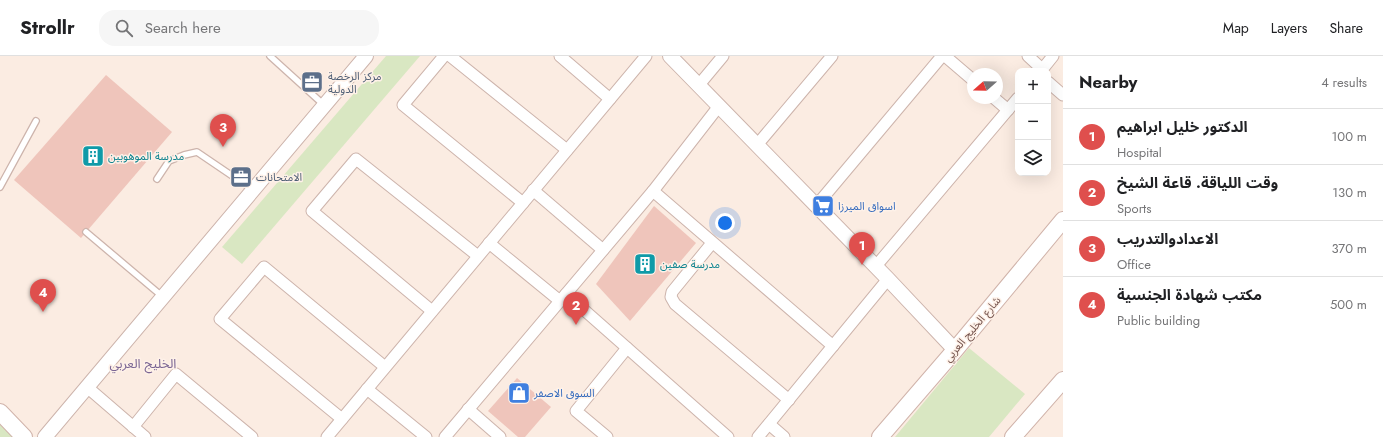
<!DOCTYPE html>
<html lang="en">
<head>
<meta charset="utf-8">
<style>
	:root { --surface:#fff; --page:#f6f6f6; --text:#202124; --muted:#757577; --line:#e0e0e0; --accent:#df4f4d }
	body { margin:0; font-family:Jost,"Noto Sans Arabic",sans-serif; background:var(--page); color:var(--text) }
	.controls { position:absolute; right:12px; top:12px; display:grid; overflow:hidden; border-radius:8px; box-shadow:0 4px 16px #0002 }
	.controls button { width:36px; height:36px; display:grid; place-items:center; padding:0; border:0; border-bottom:1px solid var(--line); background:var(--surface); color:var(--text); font:20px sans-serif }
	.compass { position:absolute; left:967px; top:12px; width:36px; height:36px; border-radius:50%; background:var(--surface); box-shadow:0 4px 16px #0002; rotate:250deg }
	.you { position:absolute; left:725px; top:167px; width:14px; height:14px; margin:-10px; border:3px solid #fff; border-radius:50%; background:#1a73e8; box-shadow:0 0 0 6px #1a73e833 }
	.badge { display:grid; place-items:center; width:26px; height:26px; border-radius:50%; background:var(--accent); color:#fff; font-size:13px; font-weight:700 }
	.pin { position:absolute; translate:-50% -33px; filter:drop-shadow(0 1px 2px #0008) }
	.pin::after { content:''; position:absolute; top:21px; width:14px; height:12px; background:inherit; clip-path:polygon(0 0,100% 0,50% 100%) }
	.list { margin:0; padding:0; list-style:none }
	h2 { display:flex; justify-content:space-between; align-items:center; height:52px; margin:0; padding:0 16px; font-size:17px }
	h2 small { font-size:13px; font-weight:400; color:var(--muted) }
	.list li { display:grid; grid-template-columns:26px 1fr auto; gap:12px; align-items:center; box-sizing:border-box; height:56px; padding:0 16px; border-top:1px solid var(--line) }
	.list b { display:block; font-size:15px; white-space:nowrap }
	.list p { margin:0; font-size:13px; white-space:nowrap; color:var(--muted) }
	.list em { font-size:13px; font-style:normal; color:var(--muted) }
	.icon { flex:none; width:22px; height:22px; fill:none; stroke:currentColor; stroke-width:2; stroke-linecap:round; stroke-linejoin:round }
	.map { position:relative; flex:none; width:1063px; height:381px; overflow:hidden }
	header { display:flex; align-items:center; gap:24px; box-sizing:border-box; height:56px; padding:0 20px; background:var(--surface); border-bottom:1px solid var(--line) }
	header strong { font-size:19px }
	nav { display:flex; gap:22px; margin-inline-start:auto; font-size:14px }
	.search { width:280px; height:36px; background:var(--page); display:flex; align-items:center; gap:10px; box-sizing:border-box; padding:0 14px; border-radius:16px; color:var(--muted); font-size:15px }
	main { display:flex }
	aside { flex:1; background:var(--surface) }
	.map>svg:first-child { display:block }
	.green { fill:#d9e7c2 }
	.building { fill:#efc5bb }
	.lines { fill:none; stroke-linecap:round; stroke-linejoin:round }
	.service-casing { stroke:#cdb4ac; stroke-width:8 }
	.minor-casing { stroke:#cdb4ac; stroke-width:13 }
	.tertiary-casing { stroke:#cdb4ac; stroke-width:16 }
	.secondary-casing { stroke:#d0b3aa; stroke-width:18 }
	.service { stroke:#fff; stroke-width:5.5 }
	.minor { stroke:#fff; stroke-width:11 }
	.tertiary { stroke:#fff; stroke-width:14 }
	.secondary { stroke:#fff; stroke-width:16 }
	.labels { text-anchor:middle; stroke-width:3; stroke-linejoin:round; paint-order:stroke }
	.service-label { font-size:11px; fill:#4e5e75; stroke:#fef1e8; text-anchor:start }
	.culture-label { font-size:11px; fill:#0d838f; stroke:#fef1e8; text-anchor:start }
	.shop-label { font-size:11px; fill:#366cbe; stroke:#fef1e8; text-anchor:start }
	.street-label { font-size:11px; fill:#71504a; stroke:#fef1e8 }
	.quarter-label { font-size:13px; fill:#7b6694; stroke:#fef1e8 }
</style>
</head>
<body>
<header>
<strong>Strollr</strong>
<div class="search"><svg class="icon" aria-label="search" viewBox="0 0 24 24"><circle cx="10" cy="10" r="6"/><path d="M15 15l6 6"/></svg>Search here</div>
<nav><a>Map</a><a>Layers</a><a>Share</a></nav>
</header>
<main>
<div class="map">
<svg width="1063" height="381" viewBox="0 0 1063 381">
	<rect width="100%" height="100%" fill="#fbece2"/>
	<!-- green -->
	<g class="green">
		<path d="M386,0H420L242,208L222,191Z"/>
		<path d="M969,292L1025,338L989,381H895Z"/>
		<path d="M0,367L13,381H0Z"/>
	</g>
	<!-- building -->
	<g class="building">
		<path d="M106,19L172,76L81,182L14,124Z"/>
		<path d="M654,150L696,187L630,265L596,228Z"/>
		<path d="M517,322L551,351L525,381H518L488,355Z"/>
	</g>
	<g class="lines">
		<!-- service casing -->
		<g class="service-casing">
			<g id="service">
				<path d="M270,0L324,49"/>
				<path d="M157,123L169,105L184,99L197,96L253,134"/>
				<path d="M0,131L36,65"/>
				<path d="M86,176L163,241"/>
			</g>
		</g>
		<!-- minor casing -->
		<g class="minor-casing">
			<g id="minor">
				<path d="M444,0L403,49L523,147"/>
				<path d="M450,0L567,94"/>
				<path d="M560,0L610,43"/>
				<path d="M945,0L973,24"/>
				<path d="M1028,0L1042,13"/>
				<path d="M1041,15L1053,0"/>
				<path d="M1048,26L1063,39"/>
				<path d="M698,30L723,0"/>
				<path d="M994,42L1008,54"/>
				<path d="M757,89L832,0"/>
				<path d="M533,134L603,194"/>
				<path d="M653,135L833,290"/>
				<path d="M816,150L942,0"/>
				<path d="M489,187L560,245"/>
				<path d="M712,187L672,236L671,241L675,248L789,344"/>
				<path d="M876,210L1018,42"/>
				<path d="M566,238L728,381"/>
				<path d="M432,255L312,155L356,103L478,200"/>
				<path d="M87,331L145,381"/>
				<path d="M367,333L426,381"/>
				<path d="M468,353L500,381"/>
				<path d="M342,363L220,263L264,211L385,311"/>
				<path d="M769,368L784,381"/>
				<path d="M133,371L176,318L252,381"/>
				<path d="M327,381L646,0"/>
				<path d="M445,381L653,135L719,50"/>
				<path d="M607,381L576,355L627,292"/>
				<path d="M758,381L888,223"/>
			</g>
		</g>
		<!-- tertiary casing -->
		<g class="tertiary-casing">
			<g id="tertiary">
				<path d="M670,0L888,223L955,294"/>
				<path d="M45,381L366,0"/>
			</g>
		</g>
		<!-- secondary casing -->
		<g class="secondary-casing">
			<g id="secondary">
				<path d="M0,356L24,381"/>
				<path d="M880,381L955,294L1063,164"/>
				<path d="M1013,381L1063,324"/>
			</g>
		</g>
		<!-- service -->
		<use href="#service" class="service"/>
		<!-- minor -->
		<use href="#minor" class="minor"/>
		<!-- tertiary -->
		<use href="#tertiary" class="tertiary"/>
		<!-- secondary -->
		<use href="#secondary" class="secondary"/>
	</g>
	<!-- icons -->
	<defs>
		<g id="office-square" transform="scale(1.15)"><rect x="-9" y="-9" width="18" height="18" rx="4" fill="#5c6f8a" stroke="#fef1e8"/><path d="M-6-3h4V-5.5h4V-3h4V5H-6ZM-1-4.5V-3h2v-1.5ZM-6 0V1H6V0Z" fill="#fff"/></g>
		<g id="building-square" transform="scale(1.15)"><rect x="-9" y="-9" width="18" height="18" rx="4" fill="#0f9aa8" stroke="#fef1e8"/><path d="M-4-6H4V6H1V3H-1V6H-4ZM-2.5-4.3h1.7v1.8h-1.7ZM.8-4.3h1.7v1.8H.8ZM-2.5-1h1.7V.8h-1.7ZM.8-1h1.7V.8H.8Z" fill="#fff"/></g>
		<g id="supermarket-square" transform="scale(1.15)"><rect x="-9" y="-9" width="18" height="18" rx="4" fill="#3f7fe0" stroke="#fef1e8"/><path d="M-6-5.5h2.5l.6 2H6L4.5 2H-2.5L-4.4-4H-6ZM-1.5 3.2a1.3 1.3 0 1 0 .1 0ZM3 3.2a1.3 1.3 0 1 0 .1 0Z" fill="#fff"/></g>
		<g id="shop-square" transform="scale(1.15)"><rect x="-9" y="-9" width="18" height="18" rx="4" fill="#3f7fe0" stroke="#fef1e8"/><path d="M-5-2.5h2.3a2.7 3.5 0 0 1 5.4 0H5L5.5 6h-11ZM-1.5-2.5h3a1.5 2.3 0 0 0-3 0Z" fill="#fff"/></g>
	</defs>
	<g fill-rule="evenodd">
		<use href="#office-square" x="312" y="26"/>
		<use href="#building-square" x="93" y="100"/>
		<use href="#office-square" x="241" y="121"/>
		<use href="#supermarket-square" x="823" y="150"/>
		<use href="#building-square" x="645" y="208"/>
		<use href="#shop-square" x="519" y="337"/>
	</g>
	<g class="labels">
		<!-- service labels -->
		<g class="service-label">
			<text x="328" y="24">مركز الرخصة<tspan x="328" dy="13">الدولية</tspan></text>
			<text x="256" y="125">الامتحانات</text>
		</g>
		<!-- culture labels -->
		<g class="culture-label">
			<text x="108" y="104">مدرسة الموهوبين</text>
			<text x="660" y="212">مدرسة صفين</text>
		</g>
		<!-- shop labels -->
		<g class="shop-label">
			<text x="838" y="154">اسواق الميرزا</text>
			<text x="534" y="341">السوق الاصفر</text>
		</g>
		<!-- street labels -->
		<g class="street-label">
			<text transform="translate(972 273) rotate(-50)" y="4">شارع الخليج العربي</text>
		</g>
		<!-- quarter labels -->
		<g class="quarter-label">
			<text x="143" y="312">الخليج العربي</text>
		</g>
	</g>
</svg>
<div class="controls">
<button>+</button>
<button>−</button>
<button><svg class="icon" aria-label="layers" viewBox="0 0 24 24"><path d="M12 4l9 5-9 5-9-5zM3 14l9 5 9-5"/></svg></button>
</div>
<svg class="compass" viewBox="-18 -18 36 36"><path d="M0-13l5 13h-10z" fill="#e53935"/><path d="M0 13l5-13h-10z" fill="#757577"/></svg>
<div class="you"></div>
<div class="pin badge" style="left:862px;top:209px">1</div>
<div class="pin badge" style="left:576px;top:269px">2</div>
<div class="pin badge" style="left:223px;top:91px">3</div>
<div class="pin badge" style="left:43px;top:256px">4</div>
</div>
<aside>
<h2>Nearby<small>4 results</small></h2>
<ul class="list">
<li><span class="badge">1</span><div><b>الدكتور خليل ابراهيم</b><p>Hospital</p></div><em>100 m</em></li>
<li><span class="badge">2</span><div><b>وقت اللياقة. قاعة الشيخ</b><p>Sports</p></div><em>130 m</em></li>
<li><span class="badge">3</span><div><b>الاعدادوالتدريب</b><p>Office</p></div><em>370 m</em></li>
<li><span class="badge">4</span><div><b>مكتب شهادة الجنسية</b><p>Public building</p></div><em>500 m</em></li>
</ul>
</aside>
</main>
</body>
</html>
